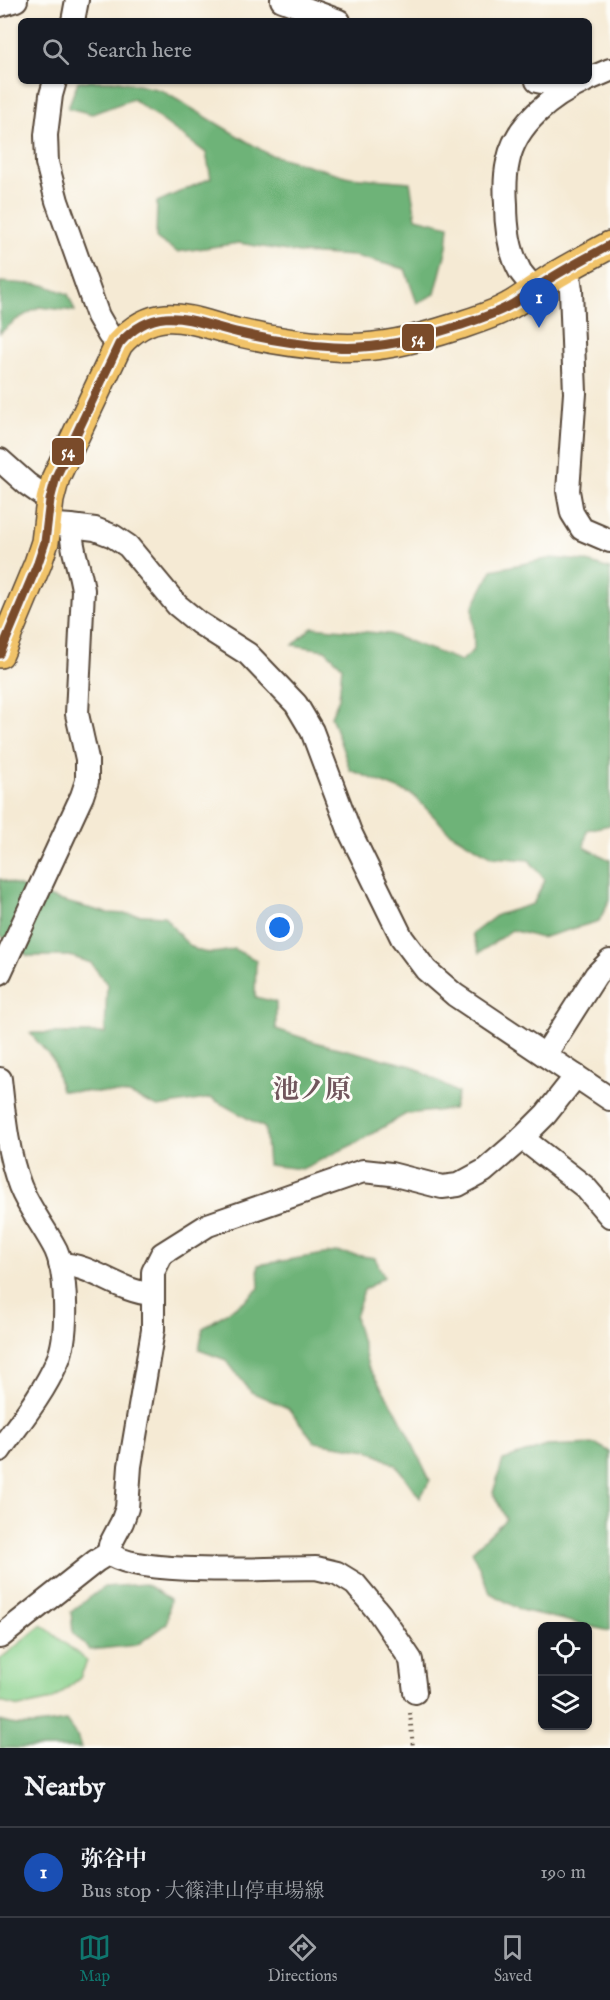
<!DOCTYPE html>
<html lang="en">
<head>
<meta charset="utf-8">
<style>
	:root { --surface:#171b24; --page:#242831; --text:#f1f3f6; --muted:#9ea1a6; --line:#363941; --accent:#0f766e }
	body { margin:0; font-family:"IM FELL English","Noto Serif JP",serif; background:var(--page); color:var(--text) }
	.controls { position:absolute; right:18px; bottom:18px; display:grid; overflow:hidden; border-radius:9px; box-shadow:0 2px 4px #0004 }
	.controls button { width:54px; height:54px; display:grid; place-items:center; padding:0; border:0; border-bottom:2px solid var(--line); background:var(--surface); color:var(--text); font:30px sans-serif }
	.you { position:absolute; left:280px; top:928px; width:21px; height:21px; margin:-15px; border:4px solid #fff; border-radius:50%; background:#1a73e8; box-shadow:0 0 0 9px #1a73e833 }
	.badge { display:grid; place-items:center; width:39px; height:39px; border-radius:50%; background:var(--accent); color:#fff; font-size:20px; font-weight:700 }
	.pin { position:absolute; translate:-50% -50px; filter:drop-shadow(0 2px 3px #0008) }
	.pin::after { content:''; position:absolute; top:32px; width:21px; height:18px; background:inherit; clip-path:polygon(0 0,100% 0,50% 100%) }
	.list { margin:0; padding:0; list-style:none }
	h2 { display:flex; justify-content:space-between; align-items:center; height:78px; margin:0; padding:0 24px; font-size:26px }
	h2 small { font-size:20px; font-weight:400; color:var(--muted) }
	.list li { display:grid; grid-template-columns:39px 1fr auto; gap:18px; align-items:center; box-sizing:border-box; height:90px; padding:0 24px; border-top:2px solid var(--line) }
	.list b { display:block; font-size:22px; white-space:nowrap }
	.list p { margin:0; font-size:20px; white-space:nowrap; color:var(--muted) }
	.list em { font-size:20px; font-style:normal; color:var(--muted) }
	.icon { flex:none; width:33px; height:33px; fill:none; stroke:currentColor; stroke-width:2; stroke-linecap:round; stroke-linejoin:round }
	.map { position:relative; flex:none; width:610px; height:1748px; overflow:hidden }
	.search { position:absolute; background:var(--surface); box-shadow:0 2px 4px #0004; left:18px; right:18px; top:18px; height:66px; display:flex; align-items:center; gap:15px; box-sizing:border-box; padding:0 21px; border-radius:9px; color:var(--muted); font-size:22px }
	.sheet { height:168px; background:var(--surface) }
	nav { display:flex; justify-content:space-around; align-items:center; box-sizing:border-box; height:84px; border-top:2px solid var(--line); background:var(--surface); font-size:16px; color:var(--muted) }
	nav a { display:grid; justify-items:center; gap:3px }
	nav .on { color:var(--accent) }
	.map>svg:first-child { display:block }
	.green { fill:#89d18c; stroke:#627e55; stroke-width:1.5 }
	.forest { fill:#6eb378; stroke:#546e4b; stroke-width:1.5 }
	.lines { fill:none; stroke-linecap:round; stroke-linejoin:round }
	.minor-casing { stroke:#574739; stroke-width:26 }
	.major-casing { stroke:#574739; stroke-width:30 }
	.path { stroke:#574739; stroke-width:4; stroke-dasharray:1.5 4.5; stroke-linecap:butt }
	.minor { stroke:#fff; stroke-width:22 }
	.major { stroke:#f1c369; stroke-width:27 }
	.bus-1-casing { stroke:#fdfcf7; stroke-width:14 }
	.bus-1 { stroke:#7a4b2a; stroke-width:9 }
	.labels { text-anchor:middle; stroke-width:6; stroke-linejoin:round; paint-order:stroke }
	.neighbourhood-label { font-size:26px; font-weight:bold; fill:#71565d; stroke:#fdfcf7 }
	.line-badge { stroke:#fdfcf7; stroke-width:2 }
	.badge-label { font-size:16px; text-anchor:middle; font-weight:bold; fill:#fff }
</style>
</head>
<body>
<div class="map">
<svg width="610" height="1748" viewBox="0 0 610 1748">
	<rect width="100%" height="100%" fill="#fdfcf7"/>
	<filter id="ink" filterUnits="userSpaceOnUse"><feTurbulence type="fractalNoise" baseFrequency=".0167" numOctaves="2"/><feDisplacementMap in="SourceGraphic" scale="12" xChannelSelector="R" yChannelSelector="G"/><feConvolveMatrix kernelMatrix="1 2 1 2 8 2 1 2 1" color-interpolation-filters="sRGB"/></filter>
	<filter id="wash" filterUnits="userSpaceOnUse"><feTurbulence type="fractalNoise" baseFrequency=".008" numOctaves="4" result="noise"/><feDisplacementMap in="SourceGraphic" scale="24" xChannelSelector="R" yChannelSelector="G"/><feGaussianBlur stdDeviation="1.35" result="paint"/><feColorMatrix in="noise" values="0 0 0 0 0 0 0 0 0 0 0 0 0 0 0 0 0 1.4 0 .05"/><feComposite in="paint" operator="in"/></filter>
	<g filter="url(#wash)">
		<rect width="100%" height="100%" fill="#f5ead4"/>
		<!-- green -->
		<path class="green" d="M42,1625L87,1661L80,1678L52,1700L19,1707L0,1702V1659Z"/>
		<!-- forest -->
		<g class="forest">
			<path d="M78,81H119L161,90L268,154L350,177L410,182L416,218L449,226L447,247L435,294L417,303L405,269L354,256L299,253L239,243L177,252L156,238L157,202L211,178L206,153L133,99L92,114L68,108Z"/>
			<path d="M0,282L44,285L68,294L75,311L39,307L16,320L0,333Z"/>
			<path d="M552,558L584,561L610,569V825L587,830L584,847L610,860V899L599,921L541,938L512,930L479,953L472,934L497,915L533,904L545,880L529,860L492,857L449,832L413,795L350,770L331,716L339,698L342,666L325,650L293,645L312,627L389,634L461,661L474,650L473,607L492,570Z"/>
			<path d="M0,879L51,898L107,913L164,916C187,944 194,961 234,949L256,960L255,997L276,1002V1029L318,1043L412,1066L458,1093L453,1109L406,1114L356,1143L302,1169L268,1165L265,1128L211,1098L158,1107L129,1094L61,1090L54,1061L30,1033H105L107,984L91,963L70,956H28L0,935Z"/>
			<path d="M336,1252L375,1258L384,1277L364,1290L355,1317L368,1366L398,1414L430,1480L420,1498L396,1465L368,1450L315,1442L288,1408L251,1392L226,1360L199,1350L203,1328L246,1300L259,1288L258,1265Z"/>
			<path d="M596,1444L610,1452V1631L521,1610L490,1593L472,1551L506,1519L493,1493L503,1460L547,1446Z"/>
			<path d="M145,1584L170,1599L167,1623L137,1645L90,1650L73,1633L71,1612L104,1587Z"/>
			<path d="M0,1721C20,1729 45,1724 66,1721L77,1736L81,1748H0Z"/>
		</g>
	</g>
	<g filter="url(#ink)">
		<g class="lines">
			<!-- minor casing -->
			<g class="minor-casing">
				<g id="minor">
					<path d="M282,0L339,21"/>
					<path d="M0,5L16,0"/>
					<path d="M73,21L77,0"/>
					<path d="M589,79L610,70"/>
					<path d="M55,81L51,95L46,135L47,163L57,201L98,316L109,335L119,344"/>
					<path d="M537,81L551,84L562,92"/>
					<path d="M568,268L571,290L575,393L568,491L572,513L582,529L610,541"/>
					<path d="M535,289C530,283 524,277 520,271C509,251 506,226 506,204C505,190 505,175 508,162C515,124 552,96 585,81"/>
					<path d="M0,460L27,484L50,500"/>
					<path d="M71,526L95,529L113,536L128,546L177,605L199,623L248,654L296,704L312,731L350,832L402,938L426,970L455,995L610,1099"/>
					<path d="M0,973L82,796L87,781V759L77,714L83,590C80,566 71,552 71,526L57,525"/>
					<path d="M545,1055L596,975L610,961"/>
					<path d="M0,1079C4,1115 7,1152 20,1186C29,1209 45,1228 56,1250C67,1275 69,1337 57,1362C43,1394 20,1422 0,1450"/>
					<path d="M522,1138L585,1187L610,1216"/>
					<path d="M60,1264C93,1265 119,1292 152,1294"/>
					<path d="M109,1553L110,1545L122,1522L127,1508L130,1466L153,1330V1272L162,1254L208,1225L363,1171L391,1174L442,1187L458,1185L484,1171L522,1138L546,1114L576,1076"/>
					<path d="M109,1553C136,1577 275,1568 316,1568L337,1573L355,1584L380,1614L411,1660L415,1692"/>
					<path d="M0,1637L96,1561L109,1553"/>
				</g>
			</g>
			<!-- major casing -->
			<g class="major-casing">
				<path id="major" d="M0,654L38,563L45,542L50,500L56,477L119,344C158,300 192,322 240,333C271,340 302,345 334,347C377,350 418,339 458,326C476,320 493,315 509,306C524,298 536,287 551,278C570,266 590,256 610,245"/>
			</g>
			<!-- path -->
			<path class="path" d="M410,1713L413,1748"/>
			<!-- minor -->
			<use href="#minor" class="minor"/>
			<!-- major -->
			<use href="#major" class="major"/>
			<!-- bus-1 casing -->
			<g class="bus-1-casing">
				<path id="bus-1" d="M0,654L38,563L45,542L50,500L56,477L119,344C158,300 192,322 240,333C271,340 302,345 334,347C377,350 418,339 458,326C476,320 493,315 509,306C524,298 536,287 551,278C570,266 590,256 610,245"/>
			</g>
			<!-- bus-1 -->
			<use href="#bus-1" class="bus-1"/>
		</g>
	</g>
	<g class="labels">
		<!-- neighbourhood labels -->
		<g class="neighbourhood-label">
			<text x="312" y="1098">池ノ原</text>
		</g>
	</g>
	<g class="line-badge">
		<rect x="401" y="323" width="34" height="29" rx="6" fill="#7a4b2a"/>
		<rect x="51" y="437" width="34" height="29" rx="6" fill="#7a4b2a"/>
	</g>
	<g class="badge-label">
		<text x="418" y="344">54</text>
		<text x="68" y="457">54</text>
	</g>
</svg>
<div class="controls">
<button><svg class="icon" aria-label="locate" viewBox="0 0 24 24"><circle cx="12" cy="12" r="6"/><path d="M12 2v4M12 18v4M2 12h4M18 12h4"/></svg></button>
<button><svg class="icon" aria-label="layers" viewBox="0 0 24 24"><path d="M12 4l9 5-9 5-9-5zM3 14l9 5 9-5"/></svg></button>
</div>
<div class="you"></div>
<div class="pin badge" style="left:539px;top:328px;background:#1a4fb4">1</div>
<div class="search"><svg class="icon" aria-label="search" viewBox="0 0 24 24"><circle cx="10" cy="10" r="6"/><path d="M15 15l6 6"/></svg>Search here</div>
</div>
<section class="sheet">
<h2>Nearby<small></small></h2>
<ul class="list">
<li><span class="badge" style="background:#1a4fb4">1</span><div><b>弥谷中</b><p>Bus stop · 大篠津山停車場線</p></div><em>190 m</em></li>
</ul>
</section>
<nav>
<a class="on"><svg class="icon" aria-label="map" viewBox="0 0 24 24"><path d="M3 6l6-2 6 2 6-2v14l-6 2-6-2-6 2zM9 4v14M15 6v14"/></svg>Map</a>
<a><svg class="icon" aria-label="directions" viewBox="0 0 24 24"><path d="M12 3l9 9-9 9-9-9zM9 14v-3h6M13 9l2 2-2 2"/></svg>Directions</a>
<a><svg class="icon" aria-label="saved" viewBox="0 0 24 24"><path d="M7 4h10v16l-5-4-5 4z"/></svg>Saved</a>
</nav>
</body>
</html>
